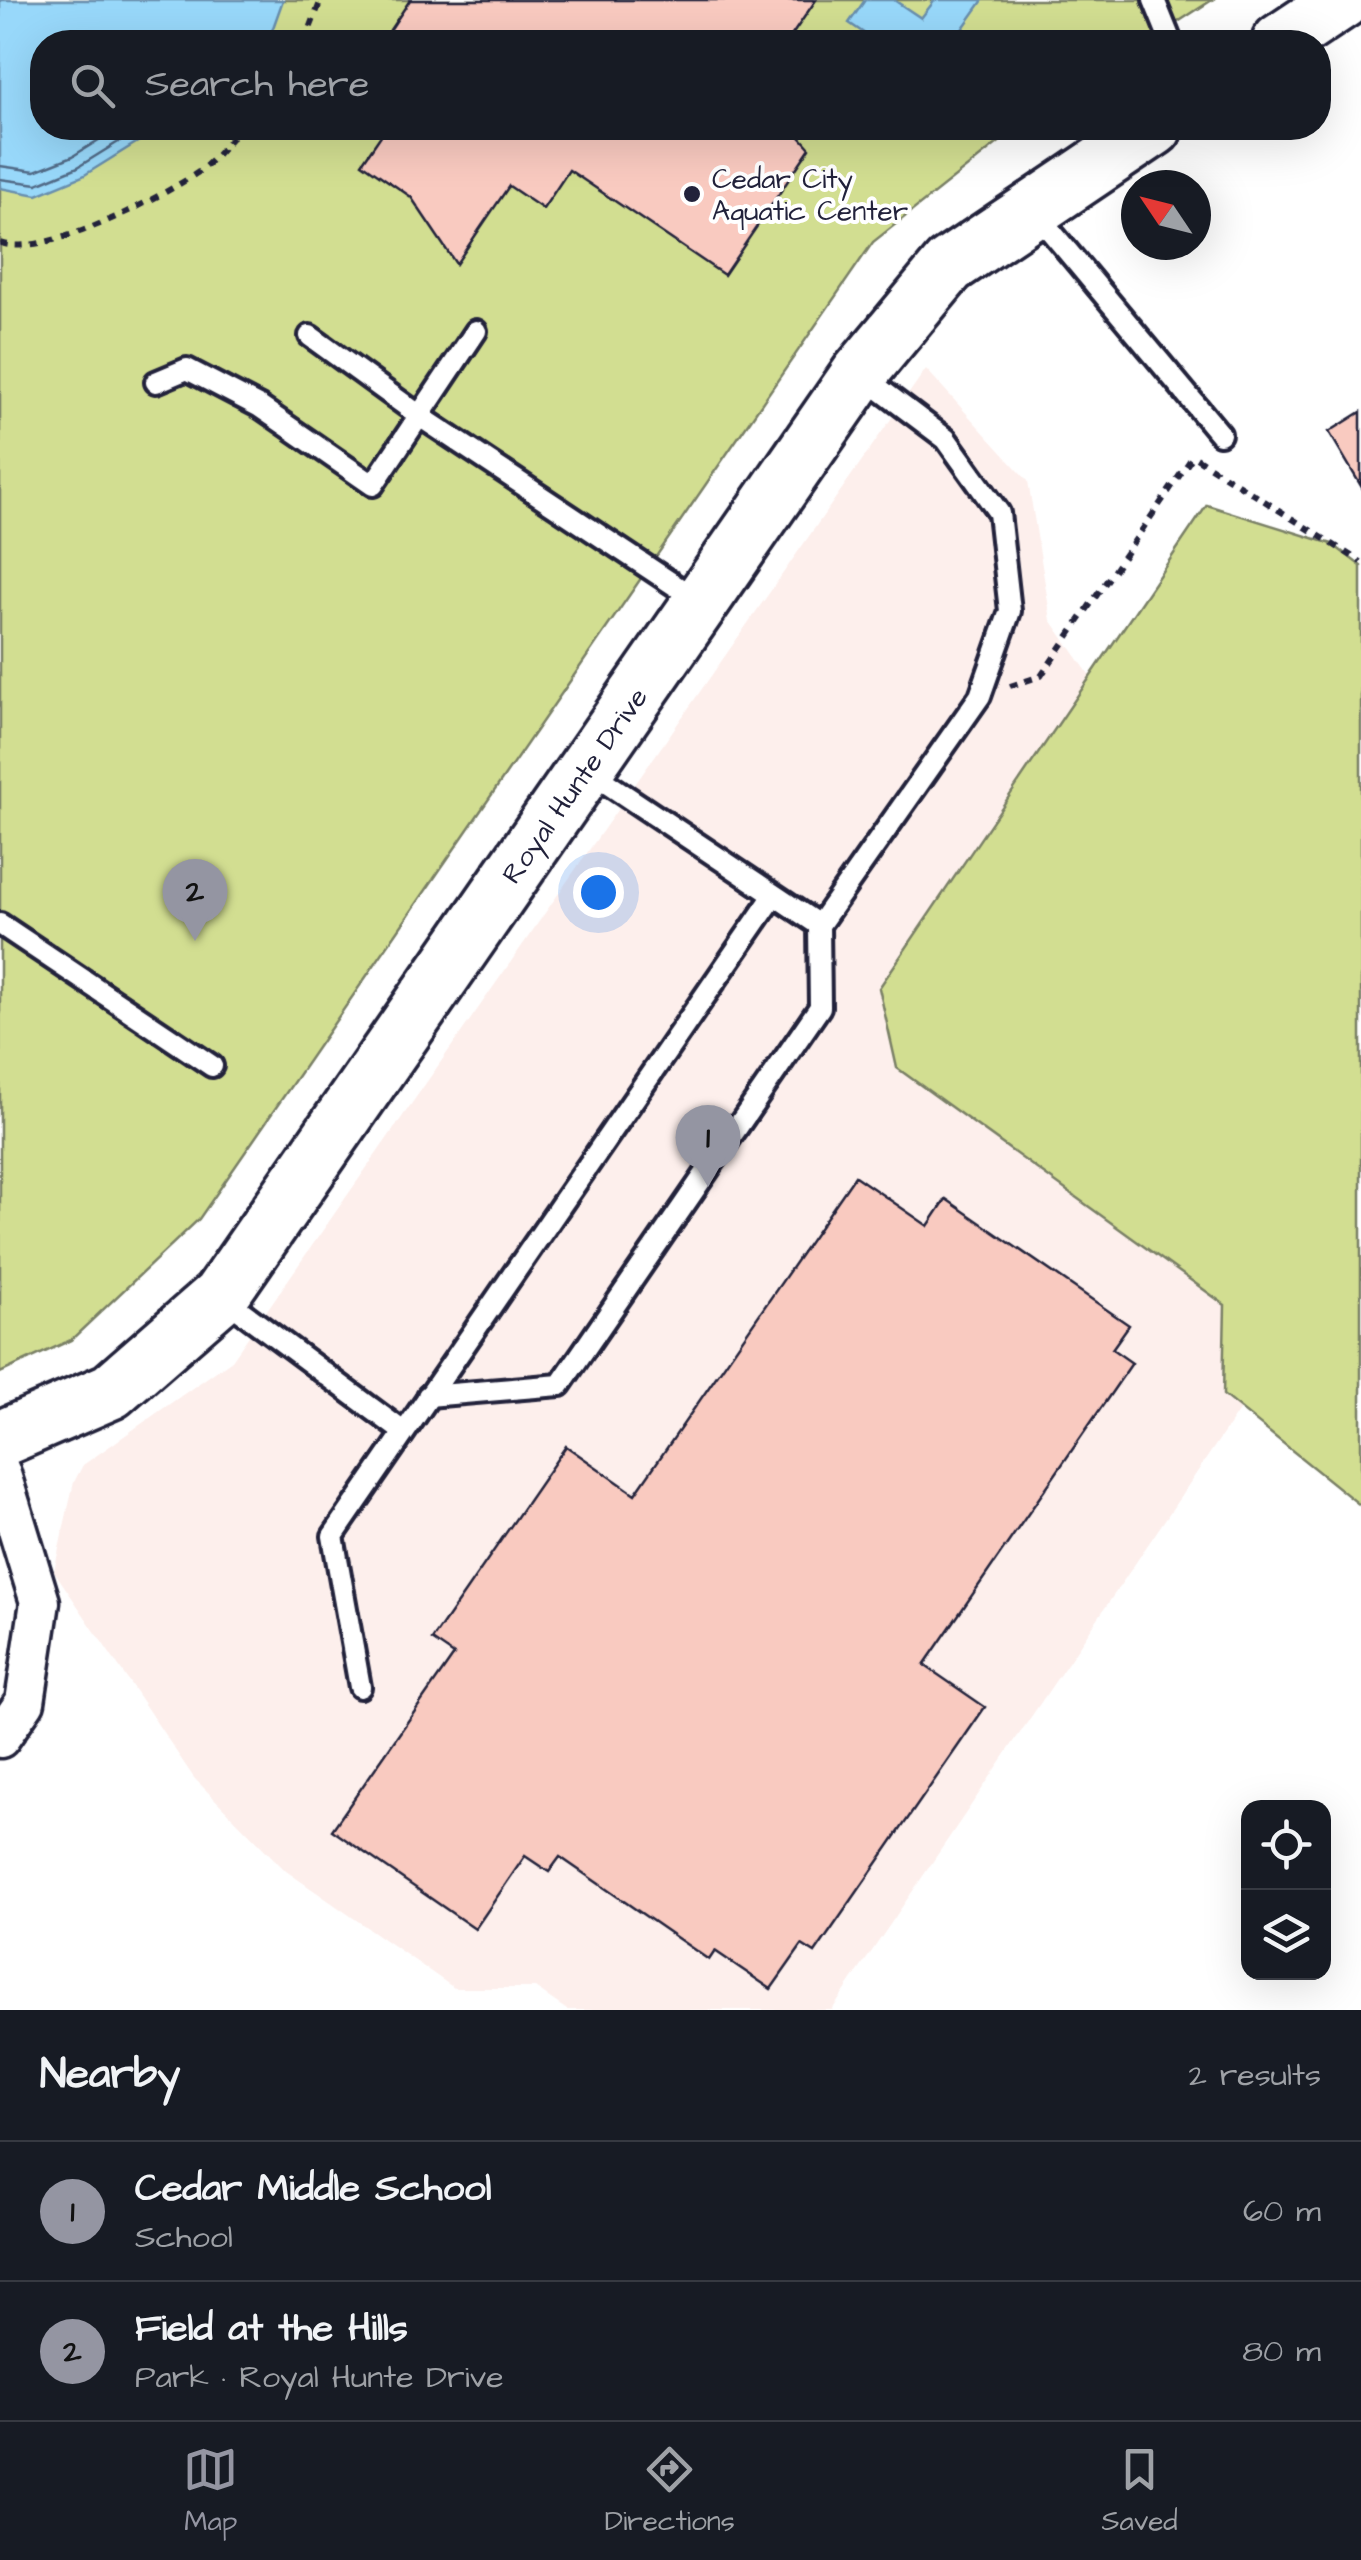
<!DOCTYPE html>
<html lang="en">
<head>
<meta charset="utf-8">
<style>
	:root { --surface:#171b24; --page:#20242c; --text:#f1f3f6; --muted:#9ea1a6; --line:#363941; --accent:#9495a2 }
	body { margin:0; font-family:"Architects Daughter",sans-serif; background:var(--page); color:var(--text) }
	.controls { position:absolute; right:30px; bottom:30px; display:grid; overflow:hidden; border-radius:20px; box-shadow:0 10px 40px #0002 }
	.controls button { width:90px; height:90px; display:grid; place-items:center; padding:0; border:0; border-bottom:2px solid var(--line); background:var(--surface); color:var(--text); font:50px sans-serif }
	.compass { position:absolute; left:1121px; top:170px; width:90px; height:90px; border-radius:50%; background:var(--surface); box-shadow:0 10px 40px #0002; rotate:305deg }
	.you { position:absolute; left:598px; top:892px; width:35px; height:35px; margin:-25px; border:8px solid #fff; border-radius:50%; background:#1a73e8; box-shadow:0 0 0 15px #1a73e833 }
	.badge { display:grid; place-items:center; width:65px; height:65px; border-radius:50%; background:var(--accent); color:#111; font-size:32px; font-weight:700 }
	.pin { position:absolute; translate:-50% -82px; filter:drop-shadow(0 2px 5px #0008) }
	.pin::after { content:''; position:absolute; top:52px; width:35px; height:30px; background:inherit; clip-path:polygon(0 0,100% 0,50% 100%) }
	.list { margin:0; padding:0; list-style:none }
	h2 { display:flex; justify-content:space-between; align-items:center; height:130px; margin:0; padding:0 40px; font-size:42px }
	h2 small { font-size:32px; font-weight:400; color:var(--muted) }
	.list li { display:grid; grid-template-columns:65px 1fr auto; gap:30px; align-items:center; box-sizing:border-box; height:140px; padding:0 40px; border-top:2px solid var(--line) }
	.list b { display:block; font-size:38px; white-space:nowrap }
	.list p { margin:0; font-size:32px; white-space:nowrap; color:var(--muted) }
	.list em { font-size:32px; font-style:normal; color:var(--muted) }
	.icon { flex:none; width:55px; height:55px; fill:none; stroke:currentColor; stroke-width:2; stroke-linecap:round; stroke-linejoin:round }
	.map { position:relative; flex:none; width:1361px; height:2010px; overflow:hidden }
	.search { position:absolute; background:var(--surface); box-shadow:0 10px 40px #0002; left:30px; right:30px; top:30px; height:110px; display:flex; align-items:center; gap:25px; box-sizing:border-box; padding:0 35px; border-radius:40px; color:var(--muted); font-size:38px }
	.sheet { height:410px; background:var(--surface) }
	nav { display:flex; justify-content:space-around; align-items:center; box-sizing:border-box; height:140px; border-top:2px solid var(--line); background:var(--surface); font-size:28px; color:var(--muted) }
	nav a { display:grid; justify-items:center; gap:5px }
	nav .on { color:var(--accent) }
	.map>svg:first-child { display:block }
	.built { fill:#fdefec }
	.green { fill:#d2de91; stroke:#7a8066; stroke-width:2.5 }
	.water { fill:#98d8fa; stroke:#698fae; stroke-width:2.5 }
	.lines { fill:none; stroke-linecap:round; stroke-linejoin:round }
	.shore { stroke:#516b87; stroke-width:2.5 }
	.building { fill:#f9cac0; stroke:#22223b; stroke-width:2.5 }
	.service-casing { stroke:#22223b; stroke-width:28 }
	.minor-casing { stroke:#22223b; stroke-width:45 }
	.secondary-casing { stroke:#22223b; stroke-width:62 }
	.path { stroke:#22223b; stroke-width:6; stroke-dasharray:8 8; stroke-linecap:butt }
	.service { stroke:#fff; stroke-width:20 }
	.minor { stroke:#fff; stroke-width:38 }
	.secondary { stroke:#fff; stroke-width:55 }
	.poi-dot { fill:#22223b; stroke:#fff; stroke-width:4 }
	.labels { text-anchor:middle; stroke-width:8; stroke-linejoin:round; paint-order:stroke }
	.poi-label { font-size:28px; fill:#22223b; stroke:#fff; text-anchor:start }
	.street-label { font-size:28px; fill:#22223b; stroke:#fff }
</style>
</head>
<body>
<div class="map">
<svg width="1361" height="2010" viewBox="0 0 1361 2010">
	<rect width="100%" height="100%" fill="#fff"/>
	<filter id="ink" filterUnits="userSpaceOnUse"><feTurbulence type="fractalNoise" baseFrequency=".01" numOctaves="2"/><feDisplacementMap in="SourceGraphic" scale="20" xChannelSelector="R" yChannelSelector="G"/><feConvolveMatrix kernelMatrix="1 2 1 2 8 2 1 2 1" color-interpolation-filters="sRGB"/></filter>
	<g filter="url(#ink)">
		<!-- built -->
		<path class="built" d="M926,369L1028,481L1051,620L1091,677L879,988L897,1068L1225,1305L1223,1395L1240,1409L832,2010H567L535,1988H454L286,1871L194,1778L54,1571L74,1482L83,1465L232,1360Z"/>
		<!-- green -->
		<g class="green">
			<path d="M0,0H1212L1147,42H42V128H1017L873,242L199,1219L71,1340L0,1373Z"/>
			<path d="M1207,505L1332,544L1361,566V1506L1223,1395L1225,1305L897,1068L879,988Z"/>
		</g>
		<!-- water -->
		<g class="water">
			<path d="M0,0H283L268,42H42V128H160L83,176L37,195L0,188Z"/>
			<path d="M865,0H894L921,18L935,0H983L953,42H877L849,23Z"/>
		</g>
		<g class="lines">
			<!-- shore -->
			<g class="shore">
				<path d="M0,166L35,171L73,156L118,128"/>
				<path d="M0,179L37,184L78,167L141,128"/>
			</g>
		</g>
		<!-- building -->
		<g class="building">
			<path d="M410,0H816L792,35L802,42H409L390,30Z"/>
			<path d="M386,128H792L810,148L724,275L569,170L543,209L509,186L456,264L411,197L362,163Z"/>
			<path d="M1361,412V486L1329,432Z"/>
			<path d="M855,1176L928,1226L946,1199L1129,1325L1112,1349L1132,1363L924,1665L985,1707L815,1953L802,1945L771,1989L715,1951L709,1960L560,1857L549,1872L525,1856L475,1929L332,1830L454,1655L432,1640L566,1446L635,1494Z"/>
		</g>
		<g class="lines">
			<!-- service casing -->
			<g class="service-casing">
				<g id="service">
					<path d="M1154,0L1171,42"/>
					<path d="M1034,211L1220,434"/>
					<path d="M310,336L427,421L700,602"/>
					<path d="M156,382L187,369L260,407L373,485L476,331"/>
					<path d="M0,924L212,1066"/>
					<path d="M819,925L980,696L1010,611L999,513L946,439L861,375"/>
					<path d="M222,1297L402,1431"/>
					<path d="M428,1396L560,1385L820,1007L819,925L587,770"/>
					<path d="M360,1687L333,1536L773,897"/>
				</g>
			</g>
			<!-- minor casing -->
			<g class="minor-casing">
				<path id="minor" d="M0,1471L40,1602L25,1702L0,1738"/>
			</g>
			<!-- secondary casing -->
			<g class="secondary-casing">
				<g id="secondary">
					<path d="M1280,42L1343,0"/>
					<path d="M0,1439L111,1391L220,1296L860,373L949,266L1154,128"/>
				</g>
			</g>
			<!-- path -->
			<g class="path">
				<path d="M305,42L321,0"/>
				<path d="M0,243C46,258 158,199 197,173C213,162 227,142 241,128"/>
				<path d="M1010,686L1041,676L1193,456L1361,562"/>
			</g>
			<!-- service -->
			<use href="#service" class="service"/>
			<!-- minor -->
			<use href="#minor" class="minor"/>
			<!-- secondary -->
			<use href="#secondary" class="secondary"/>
		</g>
	</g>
	<!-- markers -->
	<circle class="poi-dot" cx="692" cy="194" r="10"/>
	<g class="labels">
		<!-- poi labels -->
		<g class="poi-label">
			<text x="712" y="188">Cedar City<tspan x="712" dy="32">Aquatic Center</tspan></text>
		</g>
		<!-- street labels -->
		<g class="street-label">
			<text transform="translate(574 785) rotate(-55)" y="10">Royal Hunte Drive</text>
		</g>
	</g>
</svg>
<div class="controls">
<button><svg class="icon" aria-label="locate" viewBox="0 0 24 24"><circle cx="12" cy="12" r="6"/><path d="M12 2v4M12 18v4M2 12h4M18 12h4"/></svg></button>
<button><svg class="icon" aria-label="layers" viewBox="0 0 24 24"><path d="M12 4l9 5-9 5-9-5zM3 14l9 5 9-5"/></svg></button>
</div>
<svg class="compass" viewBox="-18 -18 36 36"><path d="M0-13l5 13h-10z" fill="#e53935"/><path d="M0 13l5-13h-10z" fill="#9ea1a6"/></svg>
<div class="you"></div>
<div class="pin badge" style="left:708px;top:1187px">1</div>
<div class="pin badge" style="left:195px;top:941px">2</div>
<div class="search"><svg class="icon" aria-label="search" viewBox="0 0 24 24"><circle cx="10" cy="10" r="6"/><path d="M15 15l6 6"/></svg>Search here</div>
</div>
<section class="sheet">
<h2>Nearby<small>2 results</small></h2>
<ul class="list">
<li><span class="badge">1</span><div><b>Cedar Middle School</b><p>School</p></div><em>60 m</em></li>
<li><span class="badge">2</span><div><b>Field at the Hills</b><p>Park · Royal Hunte Drive</p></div><em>80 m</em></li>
</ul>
</section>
<nav>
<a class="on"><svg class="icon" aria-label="map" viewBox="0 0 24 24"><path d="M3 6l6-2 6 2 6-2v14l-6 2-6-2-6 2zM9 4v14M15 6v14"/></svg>Map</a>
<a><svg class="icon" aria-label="directions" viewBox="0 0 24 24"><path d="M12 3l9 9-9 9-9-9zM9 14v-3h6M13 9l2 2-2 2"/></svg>Directions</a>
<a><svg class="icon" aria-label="saved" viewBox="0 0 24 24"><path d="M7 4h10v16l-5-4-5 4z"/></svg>Saved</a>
</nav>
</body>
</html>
